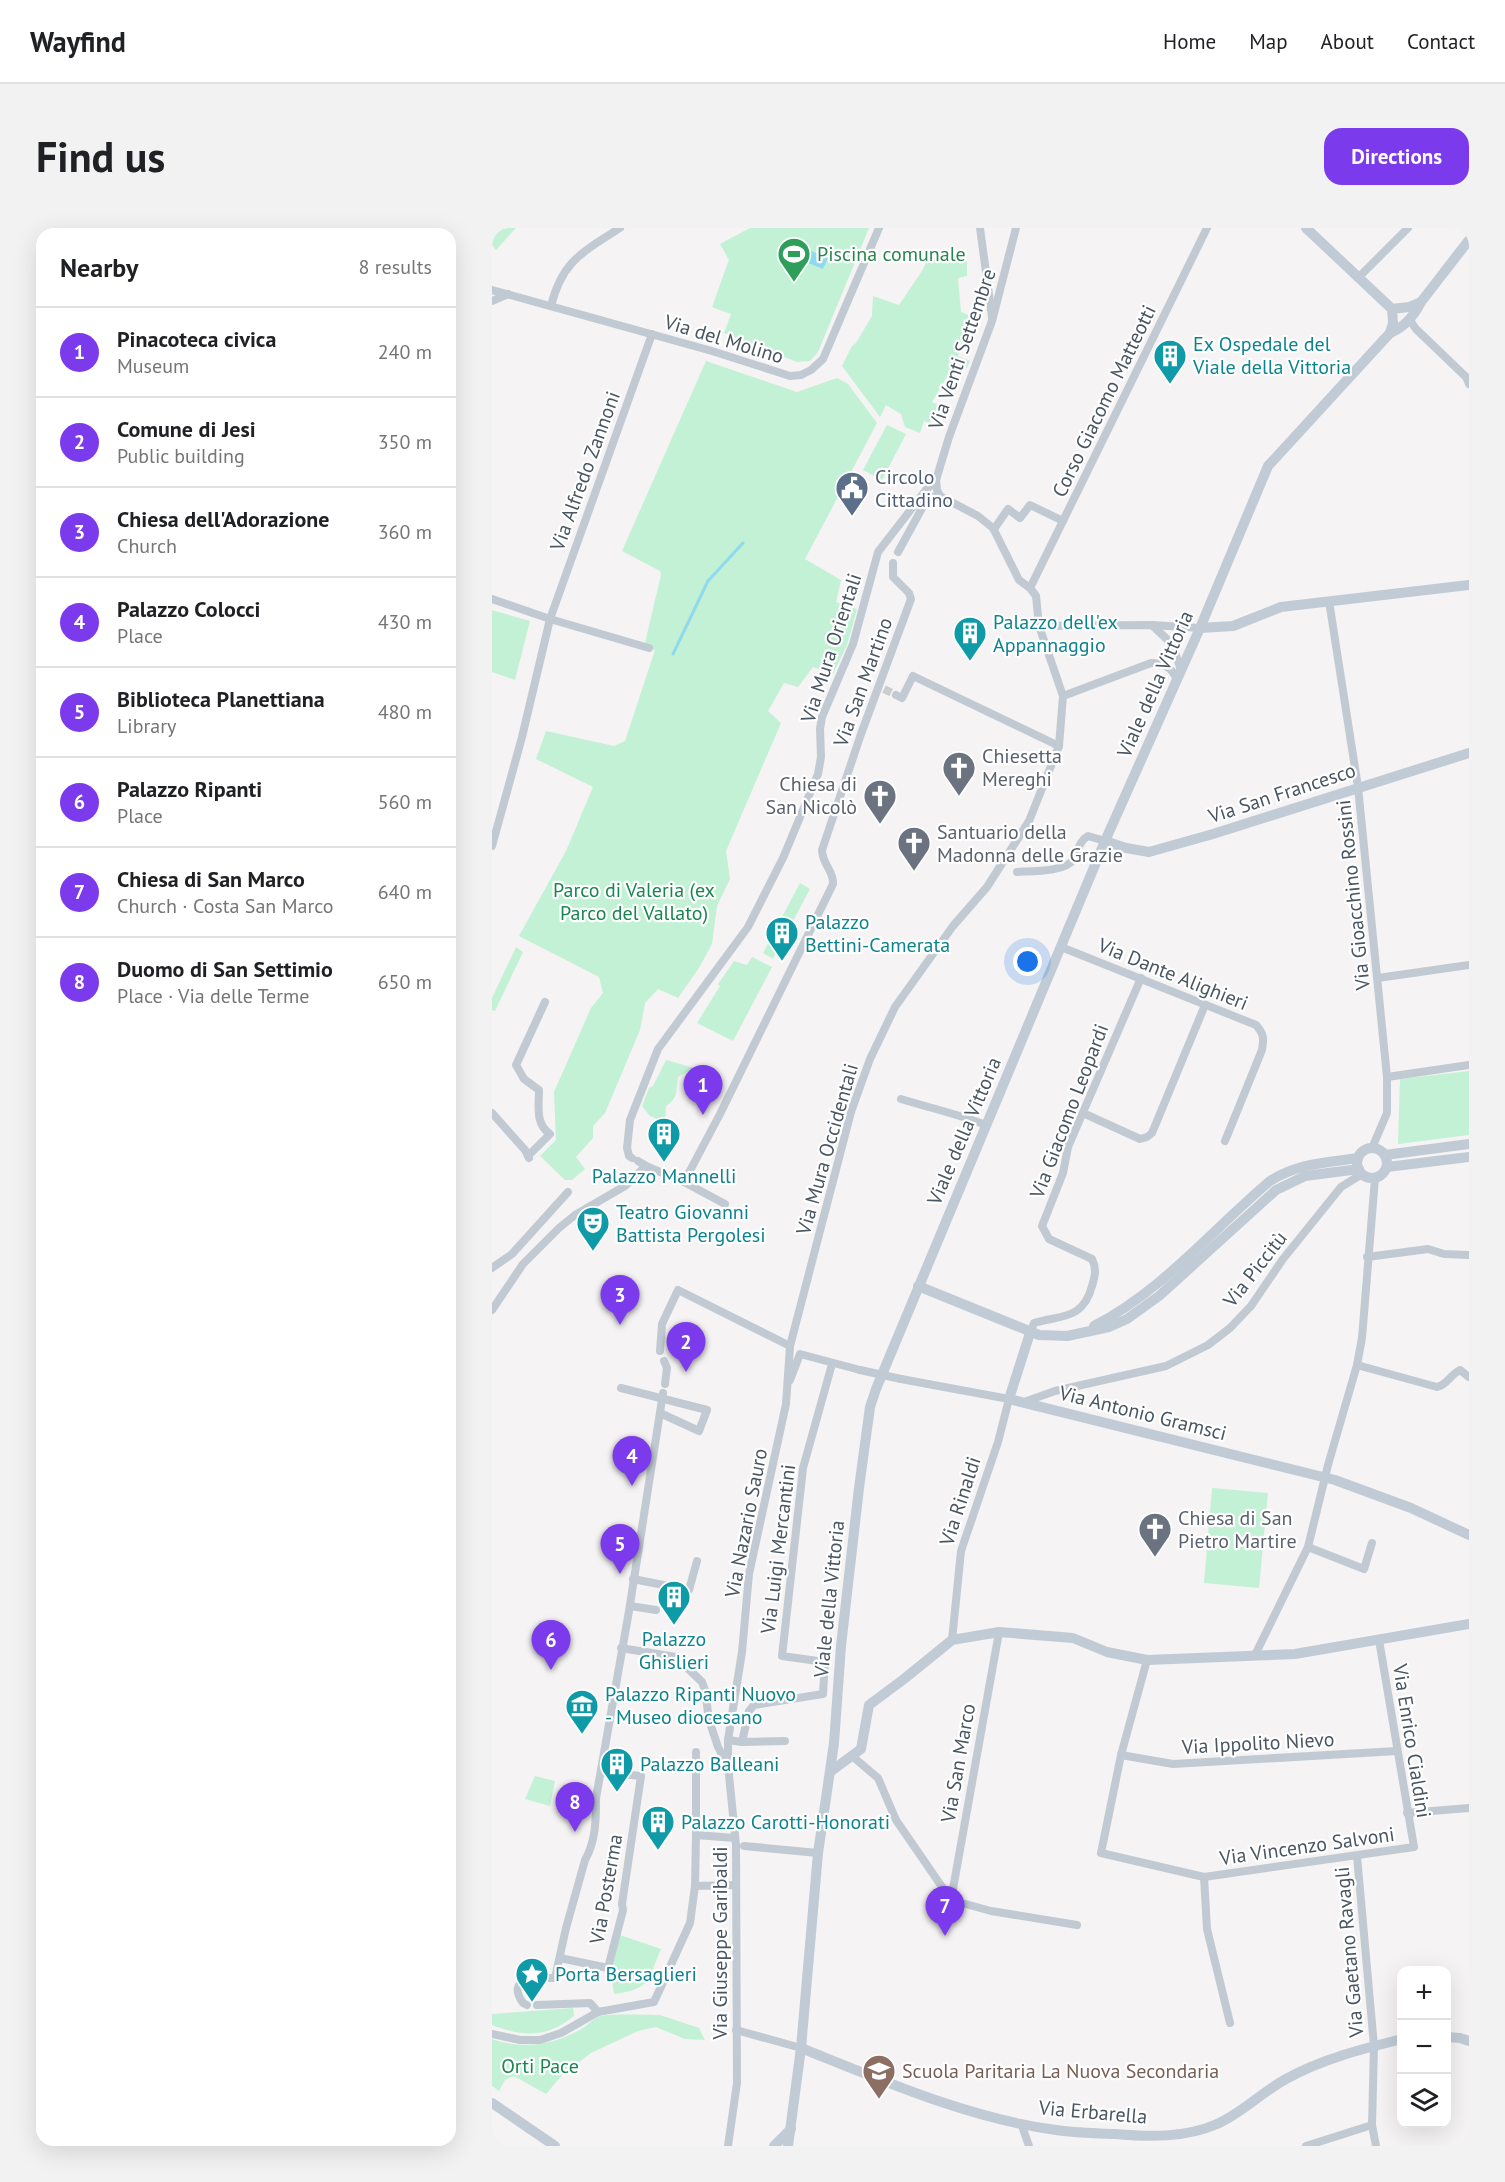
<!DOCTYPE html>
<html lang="en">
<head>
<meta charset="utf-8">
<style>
	:root { --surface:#fff; --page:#f2f2f2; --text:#202124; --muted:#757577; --line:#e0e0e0; --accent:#7c3aed }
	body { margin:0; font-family:"PT Sans",sans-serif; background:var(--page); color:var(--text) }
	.controls { position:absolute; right:18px; bottom:18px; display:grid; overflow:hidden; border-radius:12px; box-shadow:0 6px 24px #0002 }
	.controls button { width:54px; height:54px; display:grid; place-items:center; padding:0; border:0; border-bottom:2px solid var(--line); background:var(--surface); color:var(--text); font:30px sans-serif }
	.you { position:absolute; left:536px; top:734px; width:21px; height:21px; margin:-15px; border:4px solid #fff; border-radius:50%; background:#1a73e8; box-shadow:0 0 0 9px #1a73e833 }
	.badge { display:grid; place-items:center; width:39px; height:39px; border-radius:50%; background:var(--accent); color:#fff; font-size:20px; font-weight:700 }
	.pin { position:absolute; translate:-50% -50px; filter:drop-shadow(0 2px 3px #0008) }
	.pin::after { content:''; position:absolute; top:32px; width:21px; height:18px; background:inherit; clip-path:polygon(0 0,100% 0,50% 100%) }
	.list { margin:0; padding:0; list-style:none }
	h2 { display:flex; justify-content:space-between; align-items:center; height:78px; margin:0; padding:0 24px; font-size:26px }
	h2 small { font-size:20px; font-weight:400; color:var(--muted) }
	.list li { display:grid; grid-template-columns:39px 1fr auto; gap:18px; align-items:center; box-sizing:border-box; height:90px; padding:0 24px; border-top:2px solid var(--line) }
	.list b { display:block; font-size:22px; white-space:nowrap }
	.list p { margin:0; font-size:20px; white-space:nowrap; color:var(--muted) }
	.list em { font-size:20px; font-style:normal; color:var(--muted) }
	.icon { flex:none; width:33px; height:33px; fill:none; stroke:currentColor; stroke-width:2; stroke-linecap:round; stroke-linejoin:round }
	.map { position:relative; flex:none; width:977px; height:1918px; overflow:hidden; border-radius:18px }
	header { display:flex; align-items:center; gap:36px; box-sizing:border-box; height:84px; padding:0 30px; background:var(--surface); border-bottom:2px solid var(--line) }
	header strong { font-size:28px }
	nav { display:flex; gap:33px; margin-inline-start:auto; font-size:21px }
	.intro { display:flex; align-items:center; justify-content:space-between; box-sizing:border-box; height:144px; padding:0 36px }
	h1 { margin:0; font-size:42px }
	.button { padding:15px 27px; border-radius:18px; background:var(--accent); color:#fff; font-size:21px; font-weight:700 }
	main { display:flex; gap:36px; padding:0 36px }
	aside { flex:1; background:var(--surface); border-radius:18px; box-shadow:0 6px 24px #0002 }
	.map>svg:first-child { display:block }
	.green { fill:#c3f1d5 }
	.water { fill:#90daee }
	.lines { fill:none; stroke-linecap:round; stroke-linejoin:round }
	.stream { stroke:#90daee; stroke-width:3 }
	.street-tunnel { stroke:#caccce; stroke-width:8; stroke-dasharray:8 4; stroke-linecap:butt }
	.street { stroke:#c1cad2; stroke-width:8 }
	.secondary { stroke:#c1cbd6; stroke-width:10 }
	.street-bridge { stroke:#c1cad2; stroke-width:8 }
	.labels { text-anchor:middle; stroke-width:4.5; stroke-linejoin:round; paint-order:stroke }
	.leisure-label { font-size:20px; fill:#27864d; stroke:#fff; text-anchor:start }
	.street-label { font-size:20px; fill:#4a5661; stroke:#fff }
	.culture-label { font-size:20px; fill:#0d838f; stroke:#fff; text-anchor:start }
	.service-label { font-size:20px; fill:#4e5e75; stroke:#fff; text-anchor:start }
	.worship-label { font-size:20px; fill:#5b616d; stroke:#fff; text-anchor:start }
	.park-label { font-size:20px; fill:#17864f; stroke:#fff }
	.education-label { font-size:20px; fill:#785e54; stroke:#fff; text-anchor:start }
</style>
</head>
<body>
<header>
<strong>Wayfind</strong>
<nav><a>Home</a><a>Map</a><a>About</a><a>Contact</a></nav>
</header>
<div class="intro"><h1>Find us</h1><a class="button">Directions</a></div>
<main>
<aside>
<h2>Nearby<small>8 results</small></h2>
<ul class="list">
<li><span class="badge">1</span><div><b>Pinacoteca civica</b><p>Museum</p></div><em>240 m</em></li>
<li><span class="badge">2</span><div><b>Comune di Jesi</b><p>Public building</p></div><em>350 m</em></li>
<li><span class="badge">3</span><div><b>Chiesa dell'Adorazione</b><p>Church</p></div><em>360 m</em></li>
<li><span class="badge">4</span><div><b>Palazzo Colocci</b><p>Place</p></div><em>430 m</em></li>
<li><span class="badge">5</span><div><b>Biblioteca Planettiana</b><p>Library</p></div><em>480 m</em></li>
<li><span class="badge">6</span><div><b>Palazzo Ripanti</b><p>Place</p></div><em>560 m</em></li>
<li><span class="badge">7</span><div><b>Chiesa di San Marco</b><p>Church · Costa San Marco</p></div><em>640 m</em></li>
<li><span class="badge">8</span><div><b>Duomo di San Settimio</b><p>Place · Via delle Terme</p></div><em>650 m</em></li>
</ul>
</aside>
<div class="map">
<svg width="977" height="1918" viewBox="0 0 977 1918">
	<rect width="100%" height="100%" fill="#f5f3f3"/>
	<!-- green -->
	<g class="green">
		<path d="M4,0H24L4,22L0,17Z"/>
		<path d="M258,0H377L326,124L318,133L305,134L232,105L239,86L220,79L237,32L228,16Z"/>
		<path d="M447,23L464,24L465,33L475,32V48L466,50L469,84L481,89L466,128L478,133L475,140L463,135L440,174L448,178L437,195L432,193L428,205L413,199L409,186L394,177L388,189L350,138L360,118L364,115L380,88L381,68L407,77L430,43L437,29L444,30Z"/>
		<path d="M214,133L305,164L345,150L356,156L385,195L313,331L349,352L344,374L365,381L355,417L341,446L321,439L306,459L292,455L276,483L289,495L234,623L238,651L225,678L220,716L207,740L186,770L166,761L153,775L148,802L113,885L101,898V910L84,929L93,941L80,952H73L48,928L64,912L62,864L99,780L111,765L107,749L27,708L74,623L101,559L44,531L54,503L122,518L133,513L163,422L152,419L169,347L168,343L130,323Z"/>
		<path d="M395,197L414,206L390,252L371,242Z"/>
		<path d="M0,382L38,393L23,452L0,444Z"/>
		<path d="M308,655L318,661L300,695L290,689Z"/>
		<path d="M289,691L299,697L281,731L271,725Z"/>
		<path d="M24,719L31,724L3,783L0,782V770Z"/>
		<path d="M260,729L280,739L241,813L205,795L228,758L226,756L242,733L255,737Z"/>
		<path d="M174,832L202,840L186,849C183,864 188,868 174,878L173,894L158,888L150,878L157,860L161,858Z"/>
		<path d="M977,843V907L906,916L908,851Z"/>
		<path d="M720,1260L776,1265L767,1360L712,1355Z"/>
		<path d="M43,1548L63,1553L58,1578L33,1571Z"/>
		<path d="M128,1707L169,1721C155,1753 159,1761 122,1766L119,1744Z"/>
		<path d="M81,1780L82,1788C55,1810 32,1809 0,1797V1786Z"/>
		<path d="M168,1787L207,1800L213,1812L193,1811L164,1799L146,1803L99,1825L70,1847L54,1866L22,1848L13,1852L7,1863L0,1858V1811C32,1822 62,1817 91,1800C96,1797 101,1791 106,1789C116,1785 155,1787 168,1787Z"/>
	</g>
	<!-- water -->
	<path class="water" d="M300,15L336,30L331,41L296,27Z"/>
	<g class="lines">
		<!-- stream -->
		<path class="stream" d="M181,426L216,353L251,315"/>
		<!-- street-tunnel -->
		<path class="street-tunnel" d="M392,461L404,467"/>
		<!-- street -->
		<g class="street">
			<path d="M488,0L500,89"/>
			<path d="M867,49L916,0"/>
			<path d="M0,62L220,123L298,148L309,147L319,142L331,131L387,0"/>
			<path d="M0,73L16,66"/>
			<path d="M59,78C70,33 91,24 128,0"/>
			<path d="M917,91L924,101L974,149L977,156"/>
			<path d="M502,301L516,281L528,290L538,277L571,293"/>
			<path d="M406,324L434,273L440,269L448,268"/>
			<path d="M538,360L715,0"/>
			<path d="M0,371L58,391L157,420"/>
			<path d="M837,373L866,559L895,849V885L880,920"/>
			<path d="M547,398L660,397L708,400"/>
			<path d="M661,398L680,416L689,442"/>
			<path d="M404,467L410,470L421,448L567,518"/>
			<path d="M571,468L659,435C672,435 679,439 685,451"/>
			<path d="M0,618L30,509L58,391L160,106"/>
			<path d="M525,644C539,643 573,644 581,632C586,623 587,613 596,608L613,613"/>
			<path d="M569,719L764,797C772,806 772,810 770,822L733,913"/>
			<path d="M886,750L977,737"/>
			<path d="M895,849L977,837"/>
			<path d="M409,871C438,880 466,886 494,897"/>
			<path d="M0,885L33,922L37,930"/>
			<path d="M591,885L648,911L655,909L660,905L713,777"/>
			<path d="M36,928L58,906C43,896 47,878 47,862L32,851L24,837L53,774"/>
			<path d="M140,930L137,928L135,920L138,892L166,821L256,699L291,630L326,546L329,529L328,501L330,489L361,416L386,324L434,262L444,252"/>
			<path d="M146,933L154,938"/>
			<path d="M192,954L228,886L341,656C342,643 330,636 330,622L369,506L419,371L417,365L401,349V335"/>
			<path d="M875,1029L936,1021L952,1026L977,1027"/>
			<path d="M0,1040L20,1026L76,964"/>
			<path d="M0,1082L31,1036L67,1000L83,987L133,958L154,938L192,954L233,976"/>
			<path d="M538,1105L542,1095C569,1087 591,1092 600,1058C603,1048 605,1041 600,1031L557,1011L550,998L571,945L576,919L649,750"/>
			<path d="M168,1123L170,1096L186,1062L298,1118"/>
			<path d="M172,1133L175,1140L173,1156"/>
			<path d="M865,1137L945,1159C955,1157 958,1147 968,1142L977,1149"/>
			<path d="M409,1151L517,1171L506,1214L469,1323L460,1412"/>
			<path d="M298,1152L308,1126L368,1142"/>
			<path d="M129,1160L215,1182L207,1203L168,1185"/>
			<path d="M532,1174L563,1163L674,1138L716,1117L738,1100L759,1078L791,1031L849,959L870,946"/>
			<path d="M816,1319L872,1341L880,1315"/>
			<path d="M141,1351L197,1362L205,1333"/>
			<path d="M138,1378L164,1382"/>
			<path d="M129,1420L184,1429L210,1454L213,1462L217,1492L226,1519L235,1536"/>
			<path d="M763,1427L816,1319L836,1237L865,1137L870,1110L883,950"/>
			<path d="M655,1432L629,1527L609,1625L712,1649L922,1619L887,1412"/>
			<path d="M236,1512L250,1514L293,1513"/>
			<path d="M250,1514L257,1483L262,1477L331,1466L333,1434L290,1428L311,1240L340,1136"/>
			<path d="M204,1524V1607L243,1610"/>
			<path d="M629,1527L681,1536L905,1523"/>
			<path d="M360,1528L386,1550L404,1592L459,1672L499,1683L585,1697"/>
			<path d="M915,1585L977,1580"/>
			<path d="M252,1618L326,1625"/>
			<path d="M865,1628L882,1818L880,1897L884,1918"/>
			<path d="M712,1649L715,1701L738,1795"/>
			<path d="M203,1658L244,1657"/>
			<path d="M459,1672L507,1404"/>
			<path d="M68,1730L116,1740L131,1682L130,1676L149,1548L109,1544"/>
			<path d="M35,1777L31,1775C12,1748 48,1750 63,1750L74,1700L93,1632C104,1613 104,1591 104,1570L137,1383L171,1165"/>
			<path d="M45,1777L98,1775L106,1784"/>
			<path d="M244,1802L309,1820"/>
			<path d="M0,1806L28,1812H48L69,1805L106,1784L162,1774L198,1695L203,1658L204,1607"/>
			<path d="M529,1895L537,1918"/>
			<path d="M236,1918L245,1855L244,1617L236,1537V1512L250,1424L257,1346L294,1176L298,1118L359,884L378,831L403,779L461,698L495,659L537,593L567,518L571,468L547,398L544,368L538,360L527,352L501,300L486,288L448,268L445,262L444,252L457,209L500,93L524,0"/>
			<path d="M814,1918L880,1897"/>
		</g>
		<!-- secondary -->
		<g class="secondary">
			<path d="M814,0L900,81L901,95L898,105"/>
			<path d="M900,81L917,79L929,74"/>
			<path d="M708,400L741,398L789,379L977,357"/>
			<path d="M613,613L634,620L657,624L721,606L977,525"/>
			<circle cx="880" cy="935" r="15"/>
			<path d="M893,927L977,916"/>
			<path d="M895,939L977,929"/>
			<path d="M426,1058L547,1107L575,1108L617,1099L635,1091L667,1068L784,962L813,948L867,941"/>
			<path d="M602,1098C670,1063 720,1002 778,953C807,935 833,935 866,930"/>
			<path d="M538,1105L517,1171L843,1252L919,1280L977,1307"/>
			<path d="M338,1544L369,1521L377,1477L412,1451L460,1412L507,1404L581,1410L615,1424L655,1432L803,1426L977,1396"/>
			<path d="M954,1809L968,1810L977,1813"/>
			<path d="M309,1820C389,1852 478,1891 564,1902C583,1905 603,1905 623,1906C657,1909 693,1910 725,1896C750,1885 770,1864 794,1851C830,1831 870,1821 910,1811"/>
			<path d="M0,1875L63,1918"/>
			<path d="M282,1918L299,1901"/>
			<path d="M296,1918L309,1820L326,1625L342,1515L349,1418L367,1260L378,1179L384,1161L613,613L708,400L776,238L898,105C913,99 922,88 929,74L977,12"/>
		</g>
		<!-- street-bridge -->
		<path class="street-bridge" d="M368,1142L409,1151"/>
	</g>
	<!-- icons -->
	<defs>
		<g id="stadium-pin" transform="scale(1.725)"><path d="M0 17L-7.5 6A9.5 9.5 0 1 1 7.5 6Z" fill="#2e9e5b" stroke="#fff"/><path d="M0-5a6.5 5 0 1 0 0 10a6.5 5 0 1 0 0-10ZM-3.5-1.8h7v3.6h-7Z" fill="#fff"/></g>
		<g id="building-pin" transform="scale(1.725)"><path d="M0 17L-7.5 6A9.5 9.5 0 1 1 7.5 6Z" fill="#0f9aa8" stroke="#fff"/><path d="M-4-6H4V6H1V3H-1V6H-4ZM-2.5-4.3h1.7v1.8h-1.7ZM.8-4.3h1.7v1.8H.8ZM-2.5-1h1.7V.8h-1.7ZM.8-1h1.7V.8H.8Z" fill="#fff"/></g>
		<g id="civic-pin" transform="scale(1.725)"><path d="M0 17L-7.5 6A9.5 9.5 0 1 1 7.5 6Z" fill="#5c6f8a" stroke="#fff"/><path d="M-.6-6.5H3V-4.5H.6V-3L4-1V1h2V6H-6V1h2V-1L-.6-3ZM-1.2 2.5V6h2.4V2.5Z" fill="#fff"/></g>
		<g id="church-pin" transform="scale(1.725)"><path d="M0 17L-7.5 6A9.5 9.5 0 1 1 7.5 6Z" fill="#6b7280" stroke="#fff"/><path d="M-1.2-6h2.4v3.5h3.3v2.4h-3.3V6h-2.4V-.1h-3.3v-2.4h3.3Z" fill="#fff"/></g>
		<g id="theatre-pin" transform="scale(1.725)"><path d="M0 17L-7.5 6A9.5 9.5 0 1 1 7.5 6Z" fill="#0f9aa8" stroke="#fff"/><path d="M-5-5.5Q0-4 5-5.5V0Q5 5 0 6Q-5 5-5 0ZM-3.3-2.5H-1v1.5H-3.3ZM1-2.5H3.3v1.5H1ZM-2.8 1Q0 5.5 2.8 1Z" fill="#fff"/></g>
		<g id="museum-pin" transform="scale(1.725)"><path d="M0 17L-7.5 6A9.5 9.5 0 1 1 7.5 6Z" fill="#0f9aa8" stroke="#fff"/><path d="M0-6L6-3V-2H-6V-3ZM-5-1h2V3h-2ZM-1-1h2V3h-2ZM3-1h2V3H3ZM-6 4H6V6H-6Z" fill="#fff"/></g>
		<g id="sight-pin" transform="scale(1.725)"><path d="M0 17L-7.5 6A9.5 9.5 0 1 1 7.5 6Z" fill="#0f9aa8" stroke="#fff"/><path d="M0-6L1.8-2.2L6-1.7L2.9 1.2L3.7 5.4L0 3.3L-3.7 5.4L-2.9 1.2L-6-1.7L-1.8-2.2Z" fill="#fff"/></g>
		<g id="school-pin" transform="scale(1.725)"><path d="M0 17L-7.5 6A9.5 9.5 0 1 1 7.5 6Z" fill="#8d6e63" stroke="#fff"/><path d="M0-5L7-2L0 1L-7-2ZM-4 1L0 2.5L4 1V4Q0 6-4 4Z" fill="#fff"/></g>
	</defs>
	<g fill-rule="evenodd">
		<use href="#stadium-pin" x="302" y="26"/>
		<use href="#building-pin" x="678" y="128"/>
		<use href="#civic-pin" x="360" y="260"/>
		<use href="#building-pin" x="478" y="405"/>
		<use href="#church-pin" x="467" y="540"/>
		<use href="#church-pin" x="388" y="568"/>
		<use href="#church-pin" x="422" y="615"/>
		<use href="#building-pin" x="290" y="705"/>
		<use href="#building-pin" x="172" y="906"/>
		<use href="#theatre-pin" x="101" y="995"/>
		<use href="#church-pin" x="663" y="1301"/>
		<use href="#building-pin" x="182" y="1369"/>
		<use href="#museum-pin" x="90" y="1478"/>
		<use href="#building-pin" x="125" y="1536"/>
		<use href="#building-pin" x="166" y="1594"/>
		<use href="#sight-pin" x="40" y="1746"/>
		<use href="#school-pin" x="387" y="1843"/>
	</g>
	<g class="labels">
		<!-- leisure labels -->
		<g class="leisure-label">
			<text x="325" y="33">Piscina comunale</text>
		</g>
		<!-- street labels -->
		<g class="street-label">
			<text transform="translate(232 111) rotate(17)" y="7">Via del Molino</text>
			<text transform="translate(470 121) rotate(-71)" y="7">Via Venti Settembre</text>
			<text transform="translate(612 173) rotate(-64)" y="7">Corso Giacomo Matteotti</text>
			<text transform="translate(93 243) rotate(-70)" y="7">Via Alfredo Zannoni</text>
			<text transform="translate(339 420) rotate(-72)" y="7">Via Mura Orientali</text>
			<text transform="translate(371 454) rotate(-70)" y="7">Via San Martino</text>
			<text transform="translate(663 456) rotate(-66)" y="7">Viale della Vittoria</text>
			<text transform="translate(790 565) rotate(-18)" y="7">Via San Francesco</text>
			<text transform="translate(861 667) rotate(-96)" y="7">Via Gioacchino Rossini</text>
			<text transform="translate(681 746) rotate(22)" y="7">Via Dante Alighieri</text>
			<text transform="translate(577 883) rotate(-69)" y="7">Via Giacomo Leopardi</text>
			<text transform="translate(472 903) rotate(-67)" y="7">Viale della Vittoria</text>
			<text transform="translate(335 921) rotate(-74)" y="7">Via Mura Occidentali</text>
			<text transform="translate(763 1041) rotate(-52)" y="7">Via Piccitù</text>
			<text transform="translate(651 1185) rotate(14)" y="7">Via Antonio Gramsci</text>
			<text transform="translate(468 1273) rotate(-72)" y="7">Via Rinaldi</text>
			<text transform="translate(254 1295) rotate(-79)" y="7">Via Nazario Sauro</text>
			<text transform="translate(286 1321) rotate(-83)" y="7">Via Luigi Mercantini</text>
			<text transform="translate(337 1371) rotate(-84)" y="7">Viale della Vittoria</text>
			<text transform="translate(920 1513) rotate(81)" y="7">Via Enrico Cialdini</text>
			<text transform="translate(766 1515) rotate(-3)" y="7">Via Ippolito Nievo</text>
			<text transform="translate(466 1535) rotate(-80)" y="7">Via San Marco</text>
			<text transform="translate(815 1618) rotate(-8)" y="7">Via Vincenzo Salvoni</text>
			<text transform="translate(114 1661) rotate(-80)" y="7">Via Posterma</text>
			<text transform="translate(228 1715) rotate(-90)" y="7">Via Giuseppe Garibaldi</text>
			<text transform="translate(857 1724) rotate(-95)" y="7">Via Gaetano Ravagli</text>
			<text transform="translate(601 1884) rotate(5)" y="7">Via Erbarella</text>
		</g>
		<!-- culture labels -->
		<g class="culture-label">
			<text x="701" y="123">Ex Ospedale del<tspan x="701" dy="23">Viale della Vittoria</tspan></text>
			<text x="501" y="401">Palazzo dell'ex<tspan x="501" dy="23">Appannaggio</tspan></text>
			<text x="313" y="701">Palazzo<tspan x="313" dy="23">Bettini-Camerata</tspan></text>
			<text x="172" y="955" text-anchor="middle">Palazzo Mannelli</text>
			<text x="124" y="991">Teatro Giovanni<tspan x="124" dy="23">Battista Pergolesi</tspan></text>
			<text x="182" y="1418" text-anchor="middle">Palazzo<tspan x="182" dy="23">Ghislieri</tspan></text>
			<text x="113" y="1473">Palazzo Ripanti Nuovo<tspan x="113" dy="23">- Museo diocesano</tspan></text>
			<text x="148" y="1543">Palazzo Balleani</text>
			<text x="189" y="1601">Palazzo Carotti-Honorati</text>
			<text x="63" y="1753">Porta Bersaglieri</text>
		</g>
		<!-- service labels -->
		<g class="service-label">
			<text x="383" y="256">Circolo<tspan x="383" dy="23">Cittadino</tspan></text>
		</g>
		<!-- worship labels -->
		<g class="worship-label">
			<text x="490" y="535">Chiesetta<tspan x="490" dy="23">Mereghi</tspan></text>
			<text x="365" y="563" text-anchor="end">Chiesa di<tspan x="365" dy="23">San Nicolò</tspan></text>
			<text x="445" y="611">Santuario della<tspan x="445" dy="23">Madonna delle Grazie</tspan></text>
			<text x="686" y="1297">Chiesa di San<tspan x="686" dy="23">Pietro Martire</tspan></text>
		</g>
		<!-- park labels -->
		<g class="park-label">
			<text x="142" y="669">Parco di Valeria (ex<tspan x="142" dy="23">Parco del Vallato)</tspan></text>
			<text x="48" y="1845">Orti Pace</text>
		</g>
		<!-- education labels -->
		<g class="education-label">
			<text x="410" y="1850">Scuola Paritaria La Nuova Secondaria</text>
		</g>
	</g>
</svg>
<div class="controls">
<button>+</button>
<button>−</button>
<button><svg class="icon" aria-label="layers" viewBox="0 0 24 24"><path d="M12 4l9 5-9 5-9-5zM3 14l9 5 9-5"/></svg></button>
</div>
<div class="you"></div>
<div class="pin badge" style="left:211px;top:887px">1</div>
<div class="pin badge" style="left:194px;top:1144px">2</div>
<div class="pin badge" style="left:128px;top:1097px">3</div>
<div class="pin badge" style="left:140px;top:1258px">4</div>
<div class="pin badge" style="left:128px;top:1346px">5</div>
<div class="pin badge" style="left:59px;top:1442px">6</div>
<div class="pin badge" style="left:453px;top:1708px">7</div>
<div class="pin badge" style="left:83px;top:1604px">8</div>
</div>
</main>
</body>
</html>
